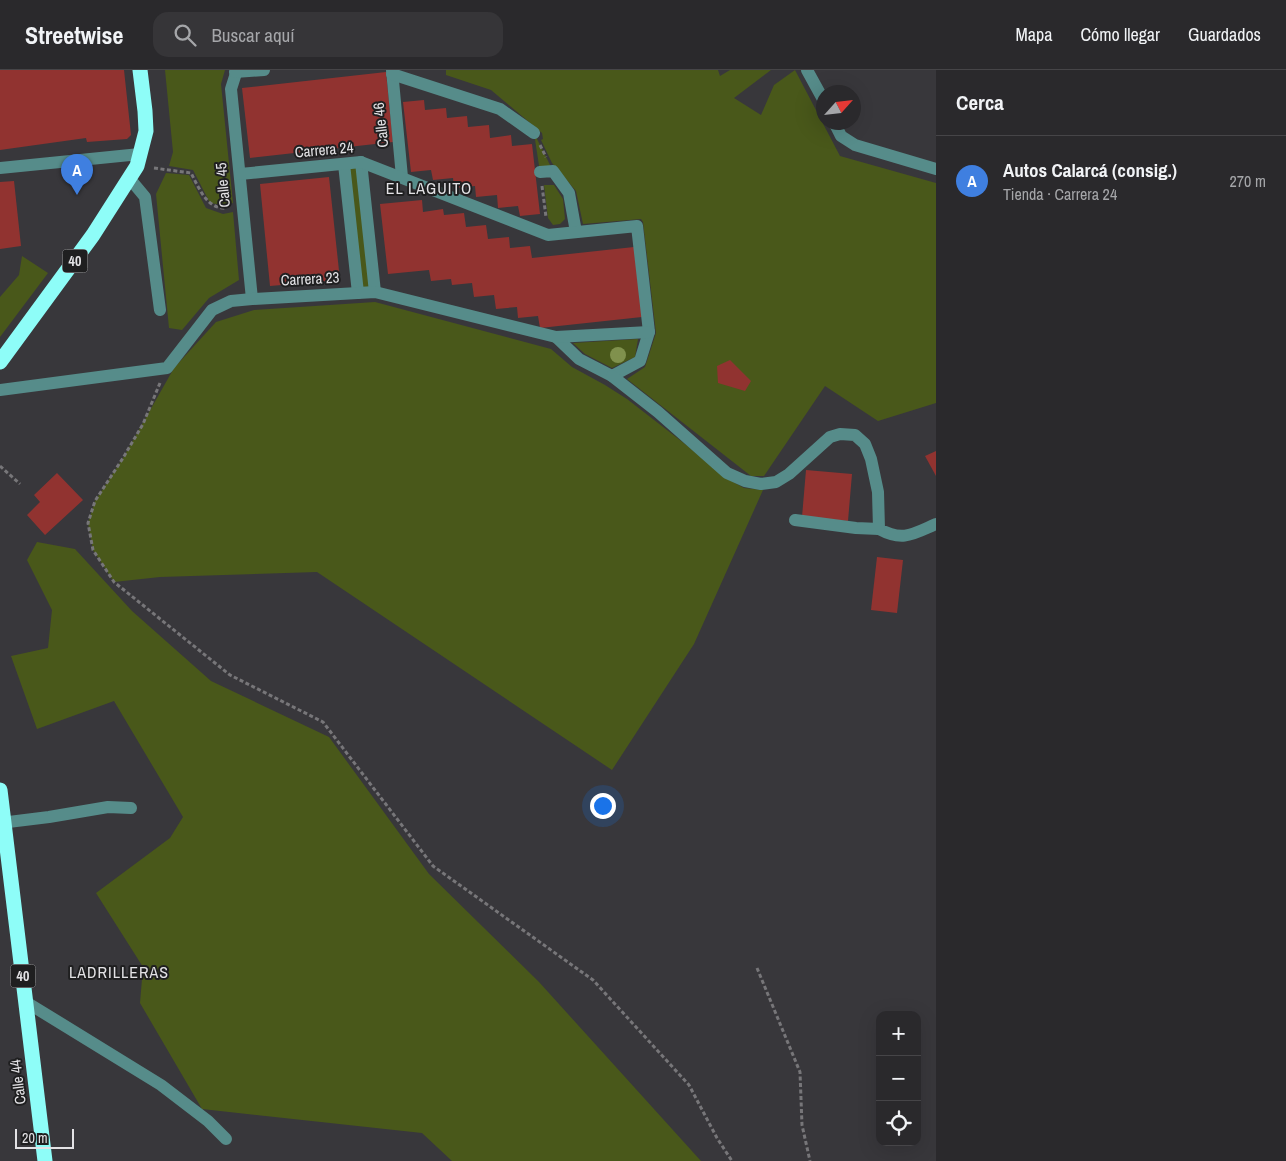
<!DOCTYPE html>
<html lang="es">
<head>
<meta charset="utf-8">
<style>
	:root { --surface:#2a292c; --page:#363538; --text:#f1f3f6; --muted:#a5a6a9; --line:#464548; --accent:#f39f82 }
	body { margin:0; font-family:"Archivo Narrow",sans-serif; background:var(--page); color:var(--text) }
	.controls { position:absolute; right:15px; bottom:15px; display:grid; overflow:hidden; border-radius:10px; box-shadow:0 5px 20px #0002 }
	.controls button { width:45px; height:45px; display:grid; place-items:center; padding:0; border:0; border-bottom:1px solid var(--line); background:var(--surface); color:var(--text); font:25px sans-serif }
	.compass { position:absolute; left:816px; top:15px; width:45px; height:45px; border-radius:50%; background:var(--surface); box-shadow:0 5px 20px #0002; rotate:63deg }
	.scale { position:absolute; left:15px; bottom:12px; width:59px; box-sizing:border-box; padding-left:5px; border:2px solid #e3e2e5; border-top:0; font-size:14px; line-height:18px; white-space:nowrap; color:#e3e2e5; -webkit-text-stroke:4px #1f1f20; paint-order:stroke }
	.you { position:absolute; left:602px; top:735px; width:18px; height:18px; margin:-12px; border:4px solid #fff; border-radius:50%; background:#1a73e8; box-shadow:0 0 0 8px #1a73e833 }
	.badge { display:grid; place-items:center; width:32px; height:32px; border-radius:50%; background:var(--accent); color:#fff; font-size:16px; font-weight:700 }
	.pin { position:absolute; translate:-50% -41px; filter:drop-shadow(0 1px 2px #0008) }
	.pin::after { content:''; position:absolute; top:26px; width:18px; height:15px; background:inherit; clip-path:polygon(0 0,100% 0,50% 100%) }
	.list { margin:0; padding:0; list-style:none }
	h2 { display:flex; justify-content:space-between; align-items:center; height:65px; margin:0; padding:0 20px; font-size:21px }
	h2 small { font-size:16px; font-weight:400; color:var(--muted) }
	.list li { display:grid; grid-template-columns:32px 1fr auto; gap:15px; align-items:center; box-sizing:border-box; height:90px; padding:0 20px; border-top:1px solid var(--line) }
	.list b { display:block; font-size:19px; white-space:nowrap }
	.list p { margin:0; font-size:16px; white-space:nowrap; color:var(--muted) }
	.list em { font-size:16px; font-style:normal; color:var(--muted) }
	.icon { flex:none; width:28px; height:28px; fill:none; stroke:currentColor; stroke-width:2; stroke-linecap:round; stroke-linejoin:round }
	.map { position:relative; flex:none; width:936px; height:1091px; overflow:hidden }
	header { display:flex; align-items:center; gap:30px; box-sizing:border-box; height:70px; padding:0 25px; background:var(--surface); border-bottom:1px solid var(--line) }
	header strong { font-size:24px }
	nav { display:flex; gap:28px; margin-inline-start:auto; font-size:18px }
	.search { width:350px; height:45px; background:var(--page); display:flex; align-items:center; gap:12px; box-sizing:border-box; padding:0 18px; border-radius:15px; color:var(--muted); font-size:19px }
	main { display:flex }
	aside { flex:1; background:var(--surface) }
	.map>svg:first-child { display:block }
	.green { fill:#49581a }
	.building { fill:#913330 }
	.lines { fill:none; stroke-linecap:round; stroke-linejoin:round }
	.path { stroke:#777679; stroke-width:3; stroke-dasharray:4 2.5; stroke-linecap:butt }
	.minor { stroke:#568c8a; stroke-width:12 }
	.highway { stroke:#8efdf8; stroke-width:15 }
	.tree { fill:#80914d }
	.labels { text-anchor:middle; stroke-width:4; stroke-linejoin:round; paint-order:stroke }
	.shield { fill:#1f1f20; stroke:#a8a8aa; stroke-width:1 }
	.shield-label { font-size:14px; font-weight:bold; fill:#e3e2e5 }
	.street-label { font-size:15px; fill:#e3e2e5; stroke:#1f1f20 }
	.neighbourhood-label { font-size:16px; letter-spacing:1px; fill:#e3e2e5; stroke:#1f1f20 }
</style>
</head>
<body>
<header>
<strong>Streetwise</strong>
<div class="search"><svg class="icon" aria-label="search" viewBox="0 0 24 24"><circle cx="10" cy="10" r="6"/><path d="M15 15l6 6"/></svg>Buscar aquí</div>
<nav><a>Mapa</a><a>Cómo llegar</a><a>Guardados</a></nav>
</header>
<main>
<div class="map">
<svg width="936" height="1091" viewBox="0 0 936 1091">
	<rect width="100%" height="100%" fill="#38373b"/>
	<!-- green -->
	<g class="green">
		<path d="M165,0H225L221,14L233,133L223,135L210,133L193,100L169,96L173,82Z"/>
		<path d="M446,0H718L720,6L730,0H771L734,28L761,45L774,15L795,0L840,86L936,113V333L878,351L825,316L764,406H751L627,309L645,297L656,263L643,152L641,149L583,154L576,121L552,93L541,70L543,69L542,63L491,20L446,5Z"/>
		<path d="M534,63L553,101L540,102Z"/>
		<path d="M360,92L374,221L359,222L344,94Z"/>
		<path d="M166,103L189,105L206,138L223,144L233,142L239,210L209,228L182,260L169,258L156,124Z"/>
		<path d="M544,115H554L563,129L565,149L560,154L553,155L548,148Z"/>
		<path d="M22,186L48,203L0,267V227L19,205Z"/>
		<path d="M375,232L551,279L572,297L605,315L627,329L685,374L726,408L744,418L763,420L694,574L612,700L317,502L160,507L114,512L93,480L88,453L95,431L123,388L174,298L216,252L254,240Z"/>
		<path d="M638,269L635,287L612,298L585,284L573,273Z"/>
		<path d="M37,472L75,479L132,541L211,611L329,667L429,804L539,912L701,1091H452L422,1063L202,1039L140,933L143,897L96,823L170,768L183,747L114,631L37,659L11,586L48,578L52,540L27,490Z"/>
	</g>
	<!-- building -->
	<g class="building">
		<path d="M0,0H124L131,65L127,69L87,72L86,68L0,80Z"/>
		<path d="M386,2L393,72L250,88L242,18Z"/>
		<path d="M424,30L425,40L446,38L447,48L467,46L468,57L489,55L490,68L511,65L512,76L532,74L540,144L520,146L518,136L498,138L497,125L476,127L475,116L454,118L453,108L433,110L431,100L411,102L403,32Z"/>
		<path d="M329,107L340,210L270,216L260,114Z"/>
		<path d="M14,111L21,176L0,179V112Z"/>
		<path d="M422,130L423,142L443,139L444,145L464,143L466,157L486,155L488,169L509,167L510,178L530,176L532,188L634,177L642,247L540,258L538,246L518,248L517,237L496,239L494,225L474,227L472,213L452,215L451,209L431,211L429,200L388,204L380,134Z"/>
		<path d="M730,290L751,311L745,321L718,313L717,296Z"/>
		<path d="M936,381V406L925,386Z"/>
		<path d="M806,400L852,404L848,451L802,447Z"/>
		<path d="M57,403L83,430L45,465L27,445L40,432L34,425Z"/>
		<path d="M877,487L903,490L897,543L871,540Z"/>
	</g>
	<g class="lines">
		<!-- path -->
		<g class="path">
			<path d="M540,75L546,87"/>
			<path d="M154,98L191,103C199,118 207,140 227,138"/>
			<path d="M542,116L546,147"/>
			<path d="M160,313L143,354L123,388L95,431L88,453L93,480L114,512L230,605L323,652L433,796L593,910L689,1015L717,1068L732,1091"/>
			<path d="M0,396L20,414"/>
			<path d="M757,898L800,1002L802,1055L810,1091"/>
		</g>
		<!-- minor -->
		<g class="minor">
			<path d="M237,0L231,19L252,229"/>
			<path d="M392,0L402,107"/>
			<path d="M807,0L824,31"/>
			<path d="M235,2L264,0"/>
			<path d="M392,4L500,39L534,63"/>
			<path d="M834,52L841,66L855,75L936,99"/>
			<path d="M361,92L375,222"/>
			<path d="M344,94L358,223"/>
			<path d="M0,98L140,84"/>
			<path d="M540,102L553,101L569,123L576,162"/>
			<path d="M240,104L361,92L548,165L637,156L649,262L640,291L612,306L579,289L556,267"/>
			<path d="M130,109L145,127L160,240"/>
			<path d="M612,306L658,342L727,403L745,411L761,414L776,412L789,404L830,367L840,364L855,365L865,374L871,389L878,422L879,459C903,472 913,464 936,454"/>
			<path d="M0,320L167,298L212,240L231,231L252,229L375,222L556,267L649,262"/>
			<path d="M795,450L856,458L879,459"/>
			<path d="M0,753L49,747L108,737L131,738"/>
			<path d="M26,932L161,1015L208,1051L226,1069"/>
		</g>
		<!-- highway -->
		<g class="highway">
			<path d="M0,292L93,165L137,96L146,61L145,41L140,0"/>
			<path d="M0,720L45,1091"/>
		</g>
	</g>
	<!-- trees -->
	<circle class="tree" cx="618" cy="285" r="8"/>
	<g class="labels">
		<!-- shield labels -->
		<g class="shield">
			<rect x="62.5" y="179.5" width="25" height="23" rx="4"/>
			<rect x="10.5" y="894.5" width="25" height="23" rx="4"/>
		</g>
		<g class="shield-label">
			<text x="75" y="196">40</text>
			<text x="23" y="911">40</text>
		</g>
		<!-- street labels -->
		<g class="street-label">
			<text transform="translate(381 55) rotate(-96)" y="5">Calle 46</text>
			<text transform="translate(324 80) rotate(-5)" y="5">Carrera 24</text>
			<text transform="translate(223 115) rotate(-95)" y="5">Calle 45</text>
			<text transform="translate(310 209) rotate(-3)" y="5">Carrera 23</text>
			<text transform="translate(18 1012) rotate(-97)" y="5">Calle 44</text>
		</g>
		<!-- neighbourhood labels -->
		<g class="neighbourhood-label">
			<text x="429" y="124">EL LAGUITO</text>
			<text x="119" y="908">LADRILLERAS</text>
		</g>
	</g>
</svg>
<div class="controls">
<button>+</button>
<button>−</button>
<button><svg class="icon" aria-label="locate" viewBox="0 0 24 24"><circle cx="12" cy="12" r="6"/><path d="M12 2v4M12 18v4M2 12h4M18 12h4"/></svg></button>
</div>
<svg class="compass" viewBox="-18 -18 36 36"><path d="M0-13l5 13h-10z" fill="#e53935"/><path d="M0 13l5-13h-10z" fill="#a5a6a9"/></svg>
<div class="scale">20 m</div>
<div class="you"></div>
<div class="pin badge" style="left:77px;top:125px;background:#3f7fe0">A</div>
</div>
<aside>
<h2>Cerca<small></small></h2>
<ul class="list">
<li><span class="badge" style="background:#3f7fe0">A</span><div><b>Autos Calarcá (consig.)</b><p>Tienda · Carrera 24</p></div><em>270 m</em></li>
</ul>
</aside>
</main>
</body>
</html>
